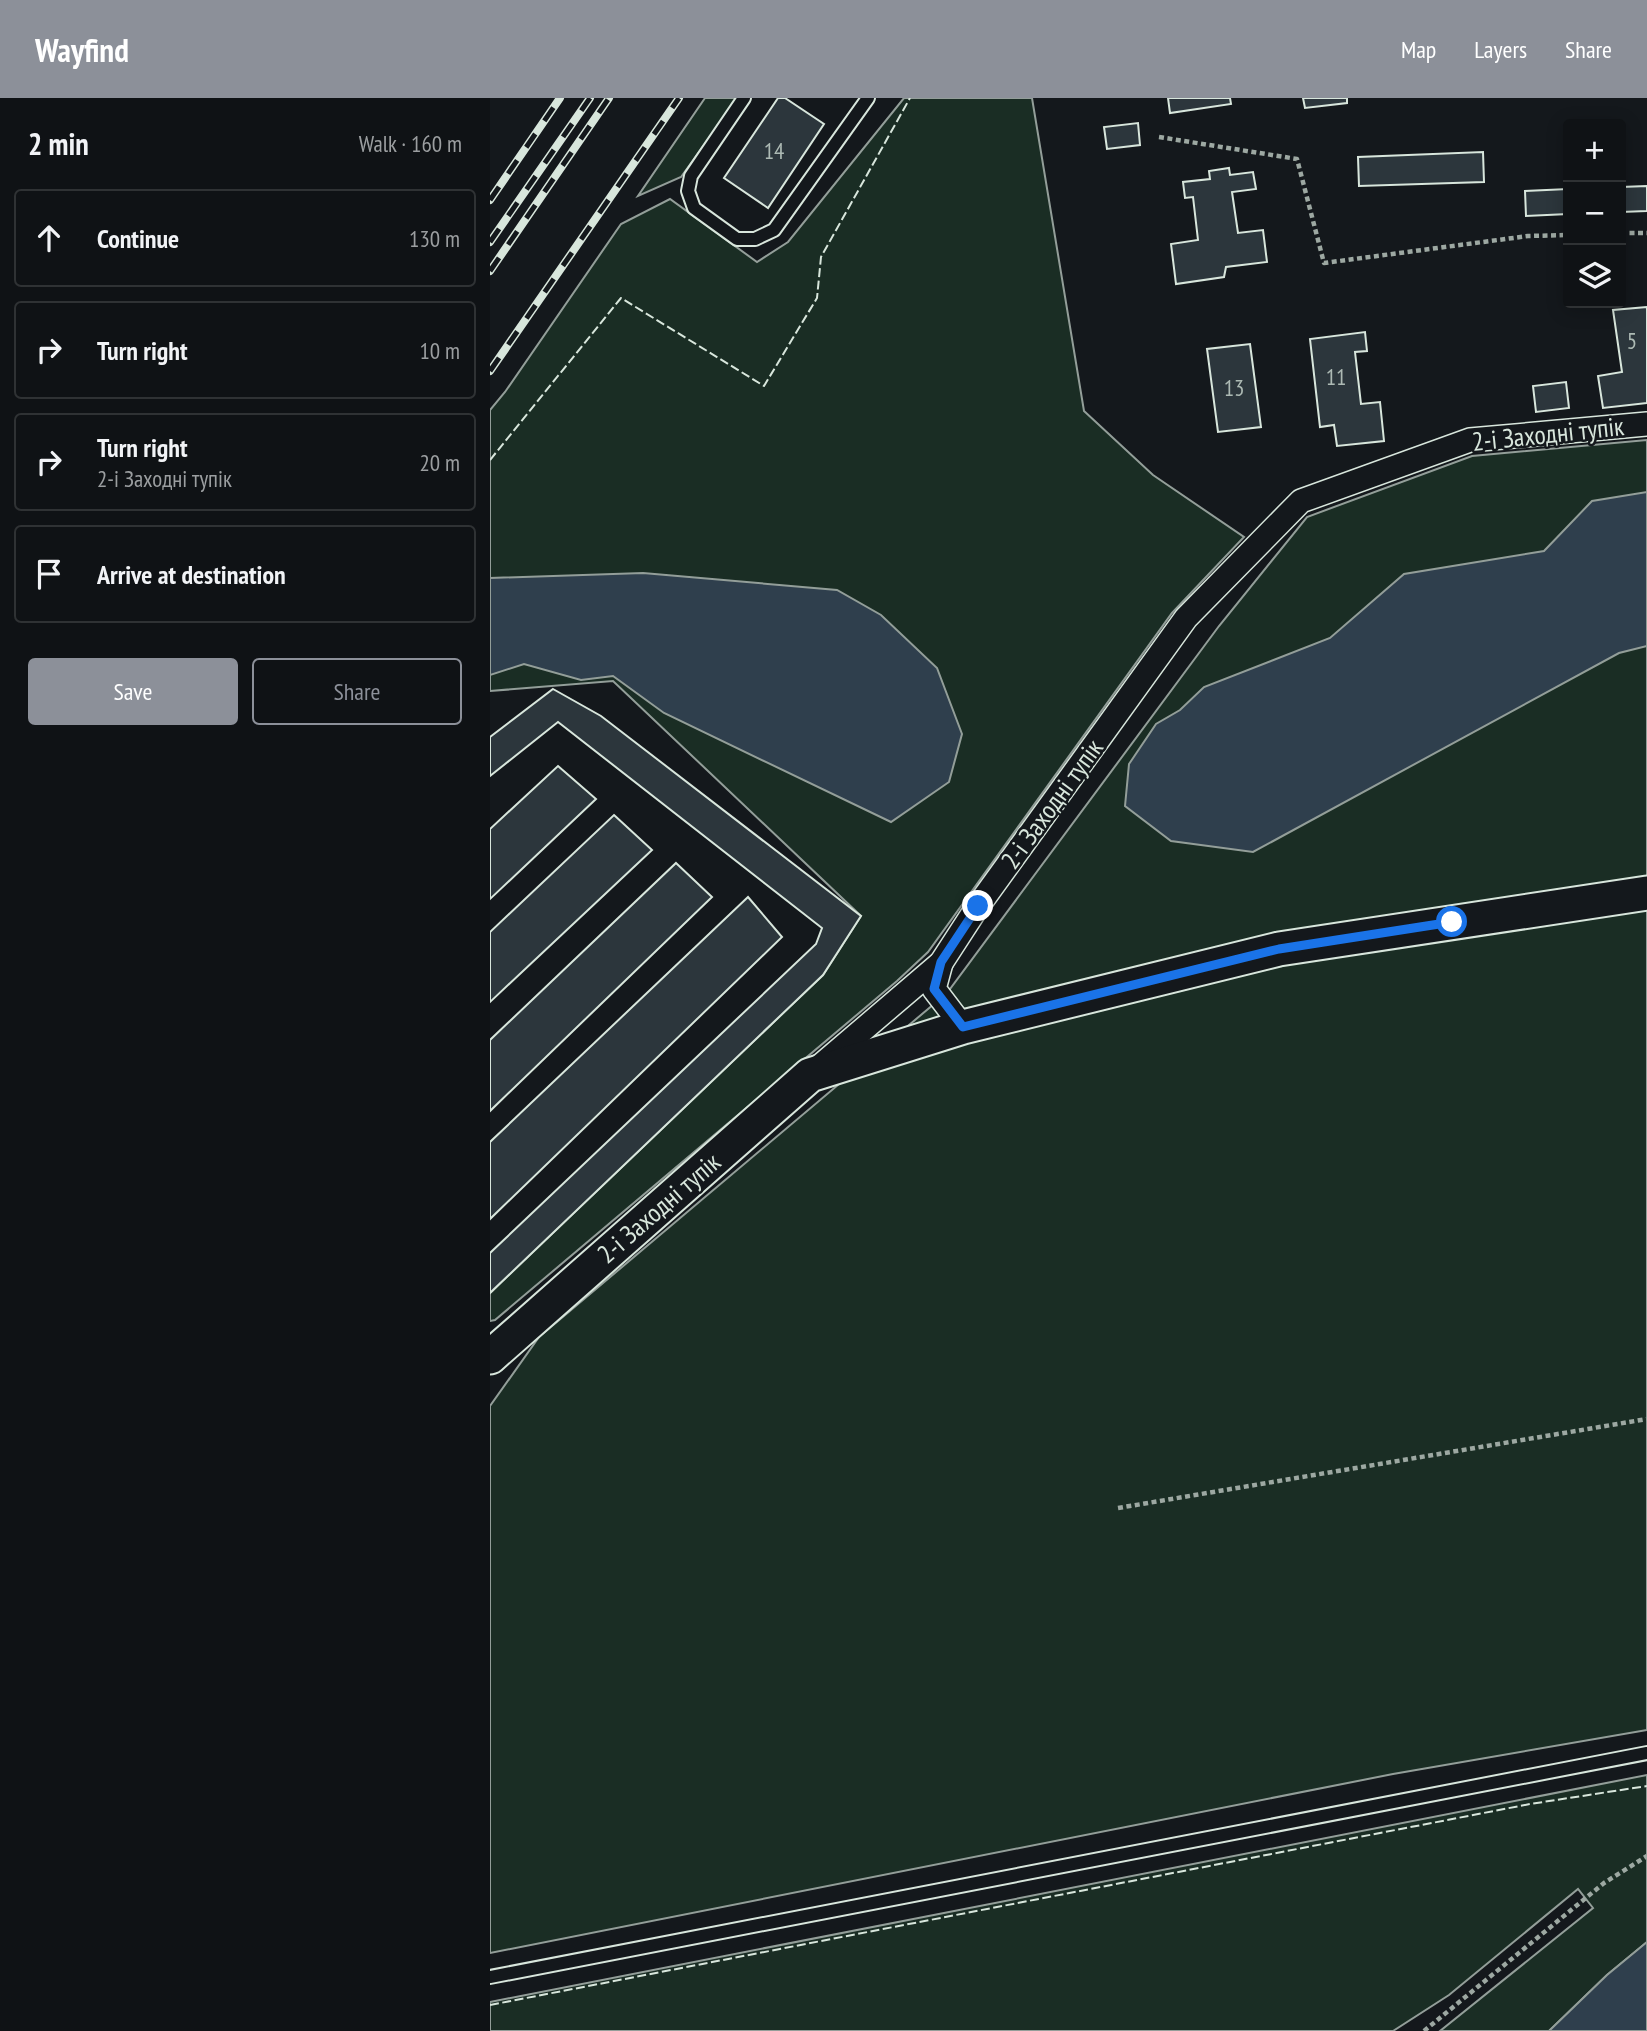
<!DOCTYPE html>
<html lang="en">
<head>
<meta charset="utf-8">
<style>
	:root { --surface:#0f1215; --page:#181b1e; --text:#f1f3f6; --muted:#9b9ea0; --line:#2f3234; --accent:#8c9099 }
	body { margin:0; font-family:"PT Sans Narrow",sans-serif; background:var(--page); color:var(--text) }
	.controls { position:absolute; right:21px; top:21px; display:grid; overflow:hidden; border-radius:7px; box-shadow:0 4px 18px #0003 }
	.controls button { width:63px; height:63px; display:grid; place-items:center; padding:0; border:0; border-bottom:2px solid var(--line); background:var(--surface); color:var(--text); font:35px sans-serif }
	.stop { position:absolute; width:21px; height:21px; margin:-16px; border:5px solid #1a73e8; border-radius:50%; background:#fff }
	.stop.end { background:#1a73e8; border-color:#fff; box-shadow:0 2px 7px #0008 }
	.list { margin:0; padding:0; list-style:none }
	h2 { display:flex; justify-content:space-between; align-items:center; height:91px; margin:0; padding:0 28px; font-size:30px }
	h2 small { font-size:23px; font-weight:400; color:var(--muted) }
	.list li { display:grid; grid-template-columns:46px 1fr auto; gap:21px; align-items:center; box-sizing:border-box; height:98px; margin:0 14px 14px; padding:0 14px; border:2px solid var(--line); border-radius:7px }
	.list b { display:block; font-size:26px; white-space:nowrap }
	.list p { margin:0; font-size:23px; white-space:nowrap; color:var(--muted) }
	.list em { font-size:23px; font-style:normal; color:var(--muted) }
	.actions { display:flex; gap:14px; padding:21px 28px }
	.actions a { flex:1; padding:16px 0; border:2px solid var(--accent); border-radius:7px; text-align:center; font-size:24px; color:var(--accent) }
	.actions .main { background:var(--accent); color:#fff }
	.icon { flex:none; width:38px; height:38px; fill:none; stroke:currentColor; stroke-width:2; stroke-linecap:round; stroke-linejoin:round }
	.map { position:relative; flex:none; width:1157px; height:1933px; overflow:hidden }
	header { display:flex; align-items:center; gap:42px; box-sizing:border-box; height:98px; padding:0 35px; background:var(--accent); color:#fff }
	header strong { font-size:33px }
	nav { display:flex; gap:38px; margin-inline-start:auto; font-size:24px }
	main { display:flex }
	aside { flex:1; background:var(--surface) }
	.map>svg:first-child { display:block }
	.green { fill:#1a2d24; stroke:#939e99; stroke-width:2 }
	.water { fill:#2f3f4d; stroke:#939e99; stroke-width:2 }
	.building { fill:#2c363c; stroke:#d8e6dc; stroke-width:2 }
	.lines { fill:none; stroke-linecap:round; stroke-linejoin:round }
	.service-casing { stroke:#d8e6dc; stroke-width:16 }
	.minor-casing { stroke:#d8e6dc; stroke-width:26 }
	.secondary-casing { stroke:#d8e6dc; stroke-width:37 }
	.path { stroke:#9da8a2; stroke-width:4.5; stroke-dasharray:5 3.5; stroke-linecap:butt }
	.service { stroke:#14181c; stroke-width:12 }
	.minor { stroke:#14181c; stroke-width:23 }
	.secondary { stroke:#14181c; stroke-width:33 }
	.rail-casing { stroke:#d8e6dc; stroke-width:8 }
	.rail { stroke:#14181c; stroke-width:5; stroke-dasharray:16; stroke-linecap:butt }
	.fence { stroke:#d8e6dc; stroke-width:2; stroke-dasharray:9 3.5; stroke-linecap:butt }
	.route { stroke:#1a73e8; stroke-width:9 }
	.labels { text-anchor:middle; stroke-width:5; stroke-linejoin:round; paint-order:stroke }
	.number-label { font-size:23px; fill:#adbab4 }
	.street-label { font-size:26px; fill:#d8e6dc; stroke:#14181c }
</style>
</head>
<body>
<header>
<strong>Wayfind</strong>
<nav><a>Map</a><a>Layers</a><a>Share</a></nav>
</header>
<main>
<aside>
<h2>2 min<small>Walk · 160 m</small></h2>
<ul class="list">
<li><svg class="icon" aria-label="ahead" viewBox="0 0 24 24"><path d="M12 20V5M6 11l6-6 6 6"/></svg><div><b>Continue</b></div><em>130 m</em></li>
<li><svg class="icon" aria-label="right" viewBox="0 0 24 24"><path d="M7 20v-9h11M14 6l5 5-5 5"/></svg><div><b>Turn right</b></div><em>10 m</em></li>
<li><svg class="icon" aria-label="right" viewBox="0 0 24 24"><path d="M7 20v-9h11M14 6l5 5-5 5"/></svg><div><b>Turn right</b><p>2-і Заходні тупік</p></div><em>20 m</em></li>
<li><svg class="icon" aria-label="arrive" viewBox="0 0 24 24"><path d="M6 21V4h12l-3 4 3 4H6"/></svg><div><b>Arrive at destination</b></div></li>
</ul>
<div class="actions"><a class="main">Save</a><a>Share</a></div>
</aside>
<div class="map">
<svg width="1157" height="1933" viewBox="0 0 1157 1933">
	<rect width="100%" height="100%" fill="#14181c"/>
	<!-- green -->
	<g class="green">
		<path d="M215,0H248L191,79L148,98Z"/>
		<path d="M414,0H542L594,313L663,377L754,439L682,515L438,854L407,883L5,1222L0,1223V1195L333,877L371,818L123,583L0,593V312L15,294L131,126L180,101L267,164L298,144Z"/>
		<path d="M1157,342V1632L903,1676L0,1855V1308L49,1239L457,895L729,528L817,419L982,358Z"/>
		<path d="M1157,1677V1844L1117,1877L1059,1933H950L1103,1810L1088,1791L959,1897L903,1933H0V1904Z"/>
	</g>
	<!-- water -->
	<g class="water">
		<path d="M1157,394V548L1129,555L763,754L681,743L635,708L639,666L666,626L690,612L714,589L840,540L914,476L1054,453L1102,403Z"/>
		<path d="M153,475L347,492L391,517L447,570L472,636L459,684L401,724L174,615L123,578L91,582L34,566L0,577V480Z"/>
		<path d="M1157,1844V1933H1059L1117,1877Z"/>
	</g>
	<!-- building -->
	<g class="building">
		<path d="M288,0H295L334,26L278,110L234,80Z"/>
		<path d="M678,0H740L741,6L680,15Z"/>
		<path d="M813,0H857V5L815,10Z"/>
		<path d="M648,25L650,47L617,51L614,29Z"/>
		<path d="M993,54L994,84L869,88L868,59Z"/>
		<path d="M739,70L740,77L763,74L766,91L742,94L748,135L773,132L777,164L736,169L734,179L686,186L681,146L708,142L703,99L695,100L693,84L720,81L719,73Z"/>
		<path d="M1157,88V113L1131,114V89Z"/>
		<path d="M1078,91V116L1036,118L1035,93Z"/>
		<path d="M1157,209V305L1113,310L1108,278L1132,274L1123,212Z"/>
		<path d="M875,234L877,253L865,254L871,306L890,304L894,343L847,348L844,327L830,329L820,241Z"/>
		<path d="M760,246L771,329L728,334L717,251Z"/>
		<path d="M1076,284L1079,310L1046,314L1043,288Z"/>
		<path d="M63,591L111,618L371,818L333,877L0,1195V1155L326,846L332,830L68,624L0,678V639Z"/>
		<path d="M68,668L106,701L0,801V731Z"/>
		<path d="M124,717L162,752L0,904V834Z"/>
		<path d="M186,765L222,799L0,1013V942Z"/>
		<path d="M258,799L292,839L0,1121V1044Z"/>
	</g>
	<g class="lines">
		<!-- service casing -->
		<g class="service-casing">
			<g id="service">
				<path d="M254,0L201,78L198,93L204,110L247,141H265L284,132L378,0"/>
				<path d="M0,1879L1157,1655"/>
			</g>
		</g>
		<!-- minor casing -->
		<g class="minor-casing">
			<g id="minor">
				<path d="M451,865L444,891L473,929"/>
				<path d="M328,970L451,865L488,808L696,520L811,403L980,342L1157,326"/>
			</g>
		</g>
		<!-- secondary casing -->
		<g class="secondary-casing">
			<path id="secondary" d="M0,1259L320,977L473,929L789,851L1157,795"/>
		</g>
		<!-- path -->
		<g class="path">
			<path d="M669,39L807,61L834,165L1038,138L1078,137"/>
			<path d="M1131,135H1157"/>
			<path d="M628,1410L1157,1321"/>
			<path d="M934,1933L1114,1785L1157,1758"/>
		</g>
		<!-- service -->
		<use href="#service" class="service"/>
		<!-- minor -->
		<use href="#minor" class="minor"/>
		<!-- secondary -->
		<use href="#secondary" class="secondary"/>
		<!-- rail casing -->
		<g class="rail-casing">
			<g id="rail">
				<path d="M0,102L70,0"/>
				<path d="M0,144L100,0"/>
				<path d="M0,173L119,0"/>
				<path d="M0,273L189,0"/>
			</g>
		</g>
		<!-- rail -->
		<use href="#rail" class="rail"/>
		<!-- fence -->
		<g class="fence">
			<path d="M0,362L131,200L274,288L327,200L331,159L420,0"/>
			<path d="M0,1907L1040,1706L1157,1688"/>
		</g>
	</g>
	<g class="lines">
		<!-- route -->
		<path class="route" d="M488,808L451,864L444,891L473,929L789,851L962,824"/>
	</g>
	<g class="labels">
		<!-- number labels -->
		<g class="number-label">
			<text x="284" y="61">14</text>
			<text x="1142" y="251">5</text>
			<text x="846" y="287">11</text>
			<text x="744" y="298">13</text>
		</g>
		<!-- street labels -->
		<g class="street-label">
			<text transform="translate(1058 336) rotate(-6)" y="9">2-і Заходні тупік</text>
			<text transform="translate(562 706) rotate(-54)" y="9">2-і Заходні тупік</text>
			<text transform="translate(169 1110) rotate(-41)" y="9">2-і Заходні тупік</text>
		</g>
	</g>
</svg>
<div class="controls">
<button>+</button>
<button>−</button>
<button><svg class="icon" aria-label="layers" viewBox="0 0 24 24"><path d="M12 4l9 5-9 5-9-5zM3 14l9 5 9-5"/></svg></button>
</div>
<div class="stop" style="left:962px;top:824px"></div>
<div class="stop end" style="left:488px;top:808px"></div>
</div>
</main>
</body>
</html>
